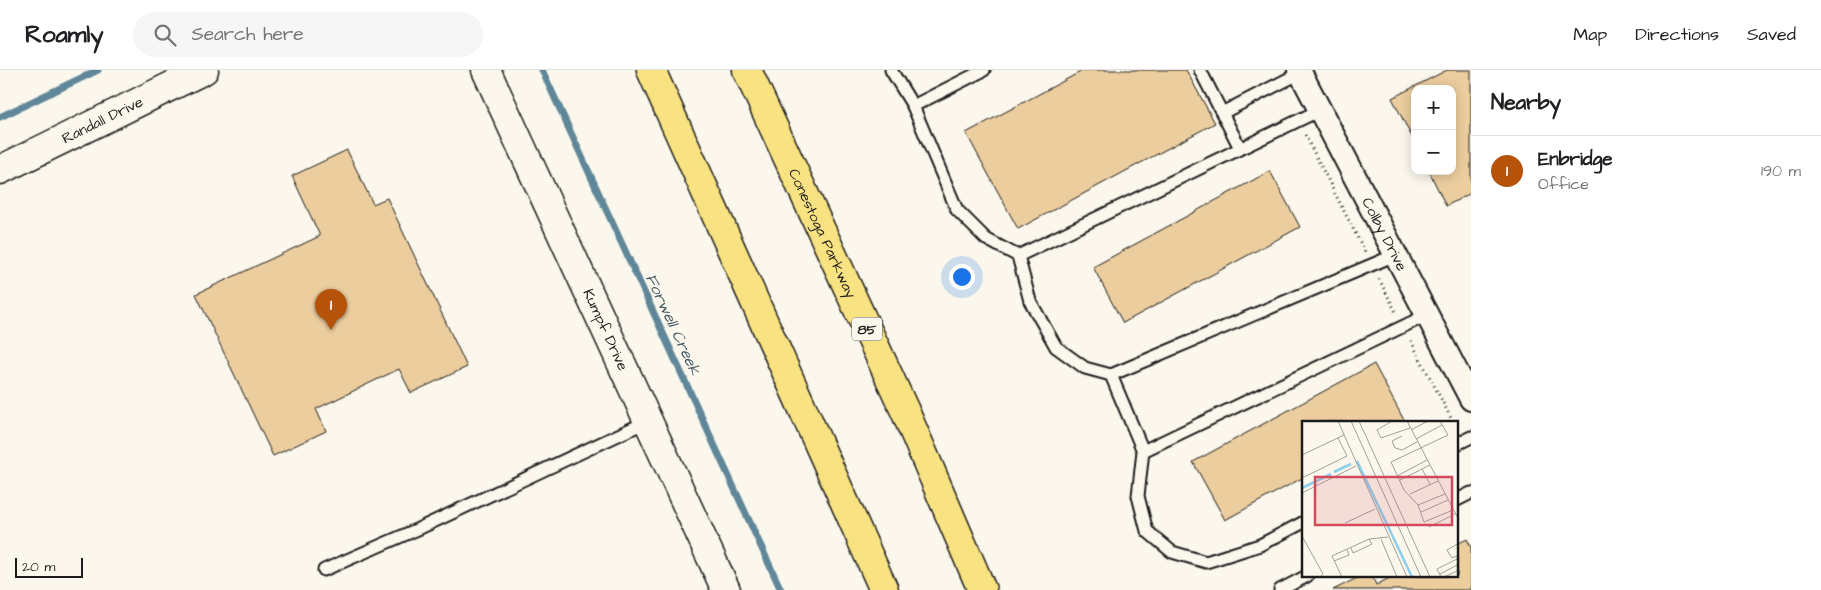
<!DOCTYPE html>
<html lang="en">
<head>
<meta charset="utf-8">
<style>
	:root { --surface:#fff; --page:#f6f6f6; --text:#202124; --muted:#757577; --line:#e0e0e0; --accent:#b45309 }
	body { margin:0; font-family:"Architects Daughter",sans-serif; background:var(--page); color:var(--text) }
	.controls { position:absolute; right:15px; top:15px; display:grid; overflow:hidden; border-radius:10px; box-shadow:0 2px 12px #0003 }
	.controls button { width:45px; height:45px; display:grid; place-items:center; padding:0; border:0; border-bottom:1px solid var(--line); background:var(--surface); color:var(--text); font:25px sans-serif }
	.scale { position:absolute; left:15px; bottom:12px; width:68px; box-sizing:border-box; padding-left:5px; border:2px solid #1c1c1c; border-top:0; font-size:14px; line-height:18px; white-space:nowrap; color:#1c1c1c; -webkit-text-stroke:4px #fbf7ec; paint-order:stroke }
	.you { position:absolute; left:961px; top:206px; width:18px; height:18px; margin:-12px; border:4px solid #fff; border-radius:50%; background:#1a73e8; box-shadow:0 0 0 8px #1a73e833 }
	.badge { display:grid; place-items:center; width:32px; height:32px; border-radius:50%; background:var(--accent); color:#fff; font-size:16px; font-weight:700 }
	.pin { position:absolute; translate:-50% -41px; filter:drop-shadow(0 1px 2px #0008) }
	.pin::after { content:''; position:absolute; top:26px; width:18px; height:15px; background:inherit; clip-path:polygon(0 0,100% 0,50% 100%) }
	.list { margin:0; padding:0; list-style:none }
	h2 { display:flex; justify-content:space-between; align-items:center; height:65px; margin:0; padding:0 20px; font-size:21px }
	h2 small { font-size:16px; font-weight:400; color:var(--muted) }
	.list li { display:grid; grid-template-columns:32px 1fr auto; gap:15px; align-items:center; box-sizing:border-box; height:70px; padding:0 20px; border-top:1px solid var(--line) }
	.list b { display:block; font-size:19px; white-space:nowrap }
	.list p { margin:0; font-size:16px; white-space:nowrap; color:var(--muted) }
	.list em { font-size:16px; font-style:normal; color:var(--muted) }
	.icon { flex:none; width:28px; height:28px; fill:none; stroke:currentColor; stroke-width:2; stroke-linecap:round; stroke-linejoin:round }
	.map { position:relative; flex:none; width:1471px; height:520px; overflow:hidden }
	header { display:flex; align-items:center; gap:30px; box-sizing:border-box; height:70px; padding:0 25px; background:var(--surface); border-bottom:1px solid var(--line) }
	header strong { font-size:24px }
	nav { display:flex; gap:28px; margin-inline-start:auto; font-size:18px }
	.search { width:350px; height:45px; background:var(--page); display:flex; align-items:center; gap:12px; box-sizing:border-box; padding:0 18px; border-radius:28px; color:var(--muted); font-size:19px }
	main { display:flex }
	aside { flex:1; background:var(--surface) }
	.map>svg:first-child { display:block }
	.lines { fill:none; stroke-linecap:round; stroke-linejoin:round }
	.stream { stroke:#5f8799; stroke-width:7 }
	.building { fill:#ebcd9e; stroke:#1c1c1c }
	.service-casing { stroke:#1c1c1c; stroke-width:15 }
	.minor-casing { stroke:#1c1c1c; stroke-width:26 }
	.tertiary-casing { stroke:#1c1c1c; stroke-width:31 }
	.motorway-casing { stroke:#1c1c1c; stroke-width:31 }
	.path { stroke:#1c1c1c; stroke-width:3; stroke-dasharray:1 4; stroke-linecap:butt }
	.service { stroke:#fbf7ec; stroke-width:11 }
	.minor { stroke:#fbf7ec; stroke-width:22 }
	.tertiary { stroke:#fbf7ec; stroke-width:28 }
	.motorway { stroke:#f8e281; stroke-width:28 }
	.labels { text-anchor:middle; stroke-width:4; stroke-linejoin:round; paint-order:stroke }
	.shield { fill:#fbf7ec; stroke:#5f5e5a; stroke-width:1 }
	.shield-label { font-size:14px; font-weight:bold; fill:#1c1c1c }
	.street-label { font-size:15px; fill:#1c1c1c; stroke:#fbf7ec }
	.water-label { font-size:16px; font-style:italic; fill:#435a65; stroke:#fbf7ec }
	.inset-river { fill:none; stroke:#8cceed; stroke-width:2.5 }
	.inset-road { fill:none; stroke:#a29f99; stroke-width:1 }
	.view { fill:#d1495b; fill-opacity:0.15; stroke:#d1495b; stroke-width:2.5 }
	.inset-edge { fill:none; stroke:#1c1c1c; stroke-width:2.5 }
</style>
</head>
<body>
<header>
<strong>Roamly</strong>
<div class="search"><svg class="icon" aria-label="search" viewBox="0 0 24 24"><circle cx="10" cy="10" r="6"/><path d="M15 15l6 6"/></svg>Search here</div>
<nav><a>Map</a><a>Directions</a><a>Saved</a></nav>
</header>
<main>
<div class="map">
<svg width="1471" height="520" viewBox="0 0 1471 520">
	<rect width="100%" height="100%" fill="#fbf7ec"/>
	<filter id="ink" filterUnits="userSpaceOnUse"><feTurbulence type="fractalNoise" baseFrequency=".02" numOctaves="2"/><feDisplacementMap in="SourceGraphic" scale="10" xChannelSelector="R" yChannelSelector="G"/><feConvolveMatrix kernelMatrix="1 2 1 2 8 2 1 2 1" color-interpolation-filters="sRGB"/></filter>
	<g filter="url(#ink)">
		<g class="lines">
			<!-- stream -->
			<g class="stream">
				<path d="M542,0L781,520"/>
				<path d="M0,47L98,0"/>
			</g>
		</g>
		<!-- building -->
		<g class="building">
			<path d="M1084,0H1186L1215,53L1018,159L966,63Z"/>
			<path d="M1447,0H1471V123L1446,136L1429,101H1452V19H1415V73L1392,28Z"/>
			<path d="M347,80L373,134L387,128L467,297L411,323L399,299L316,339L326,361L273,386L196,224L320,166L292,106Z"/>
			<path d="M1270,101L1300,157L1123,253L1093,197Z"/>
			<path d="M1374,294L1405,352H1304V407L1225,450L1193,392Z"/>
			<path d="M1467,469L1471,477V520H1333L1361,506H1372L1376,515L1393,506H1457V474Z"/>
		</g>
		<g class="lines">
			<!-- service casing -->
			<g class="service-casing">
				<g id="service">
					<path d="M891,0L913,36L957,140L986,169L1018,186L1030,231L1056,277L1085,298L1111,305L1395,185"/>
					<path d="M1200,0L1240,78"/>
					<path d="M913,36L984,0"/>
					<path d="M1222,43L1300,3"/>
					<path d="M1018,186L1320,40"/>
					<path d="M1111,305L1143,381L1138,426L1147,461L1172,482L1206,492L1260,475L1304,452"/>
					<path d="M1457,374L1471,367"/>
					<path d="M1143,381L1427,245"/>
					<path d="M1457,430L1471,423"/>
					<path d="M324,500L418,459L648,351"/>
					<path d="M1280,520L1307,506"/>
				</g>
			</g>
			<!-- minor casing -->
			<g class="minor-casing">
				<g id="minor">
					<path id="s1" d="M1299,0L1471,329"/>
				</g>
			</g>
			<!-- tertiary casing -->
			<g class="tertiary-casing">
				<g id="tertiary">
					<path id="s2" d="M486,0L726,520"/>
					<path id="s3" d="M0,100L204,0"/>
				</g>
			</g>
			<!-- motorway casing -->
			<g class="motorway-casing">
				<g id="motorway">
					<path d="M651,0L884,520"/>
					<path id="s4" d="M747,0L905,341L982,520"/>
				</g>
			</g>
			<!-- path -->
			<g class="path">
				<path d="M1305,65L1365,182"/>
				<path d="M1379,209L1396,242"/>
				<path d="M1411,271L1453,352"/>
			</g>
			<!-- service -->
			<use href="#service" class="service"/>
			<!-- minor -->
			<use href="#minor" class="minor"/>
			<!-- tertiary -->
			<use href="#tertiary" class="tertiary"/>
			<!-- motorway -->
			<use href="#motorway" class="motorway"/>
		</g>
	</g>
	<g class="labels">
		<!-- shield labels -->
		<rect class="shield" x="852" y="247.5" width="30" height="23" rx="4"/>
		<g class="shield-label">
			<text x="867" y="264">85</text>
		</g>
		<!-- street labels -->
		<g class="street-label">
			<text dy="5" stroke="none"><textPath href="#s3" startOffset="114">Randall Drive</textPath></text>
			<text dy="5" stroke="none"><textPath href="#s4" startOffset="180">Conestoga Parkway</textPath></text>
			<text dy="5" stroke="none"><textPath href="#s1" startOffset="185">Colby Drive</textPath></text>
			<text dy="5" stroke="none"><textPath href="#s2" startOffset="286">Kumpf Drive</textPath></text>
		</g>
		<!-- water labels -->
		<g class="water-label">
			<text transform="translate(674 254) rotate(65)" y="6">Forwell Creek</text>
		</g>
	</g>
	<!-- overview -->
	<g transform="translate(1302 351)">
		<rect width="156" height="156" fill="#fbf7ec"/>
		<path class="inset-river" d="M55,40L110,156M32,51L49,43M0,67L29,53"/>
		<path class="inset-road" d="M36,0L105,156M49,0L119,156M57,0L128,156M90,0L75,9L79,17L108,7M105,0L157,99M138,0L146,14L89,41L102,69L116,84L122,101L151,89M109,9L126,0M100,15L90,20L93,27L100,29L115,21M114,18L140,4M0,34L42,14M120,48L128,63M95,55L125,39M0,57L45,35L36,17M98,59L128,44M0,72L54,45M108,73L136,60M116,84L143,73M119,91L146,79M43,102L73,88M127,106L153,93M0,115L21,153L18,156M79,118L95,156M157,122L145,129L150,137L157,134M49,127L51,132L70,123L67,118M32,140L47,134L45,129M138,153L157,143M40,156L30,135L67,118L86,116M139,156L135,148L157,137M142,156L157,149"/>
		<path class="view" d="M13,56H150V104H13Z"/>
		<rect width="156" height="156" class="inset-edge"/>
	</g>
</svg>
<div class="controls">
<button>+</button>
<button>−</button>
</div>
<div class="scale">20 m</div>
<div class="you"></div>
<div class="pin badge" style="left:331px;top:260px">1</div>
</div>
<aside>
<h2>Nearby<small></small></h2>
<ul class="list">
<li><span class="badge">1</span><div><b>Enbridge</b><p>Office</p></div><em>190 m</em></li>
</ul>
</aside>
</main>
</body>
</html>
